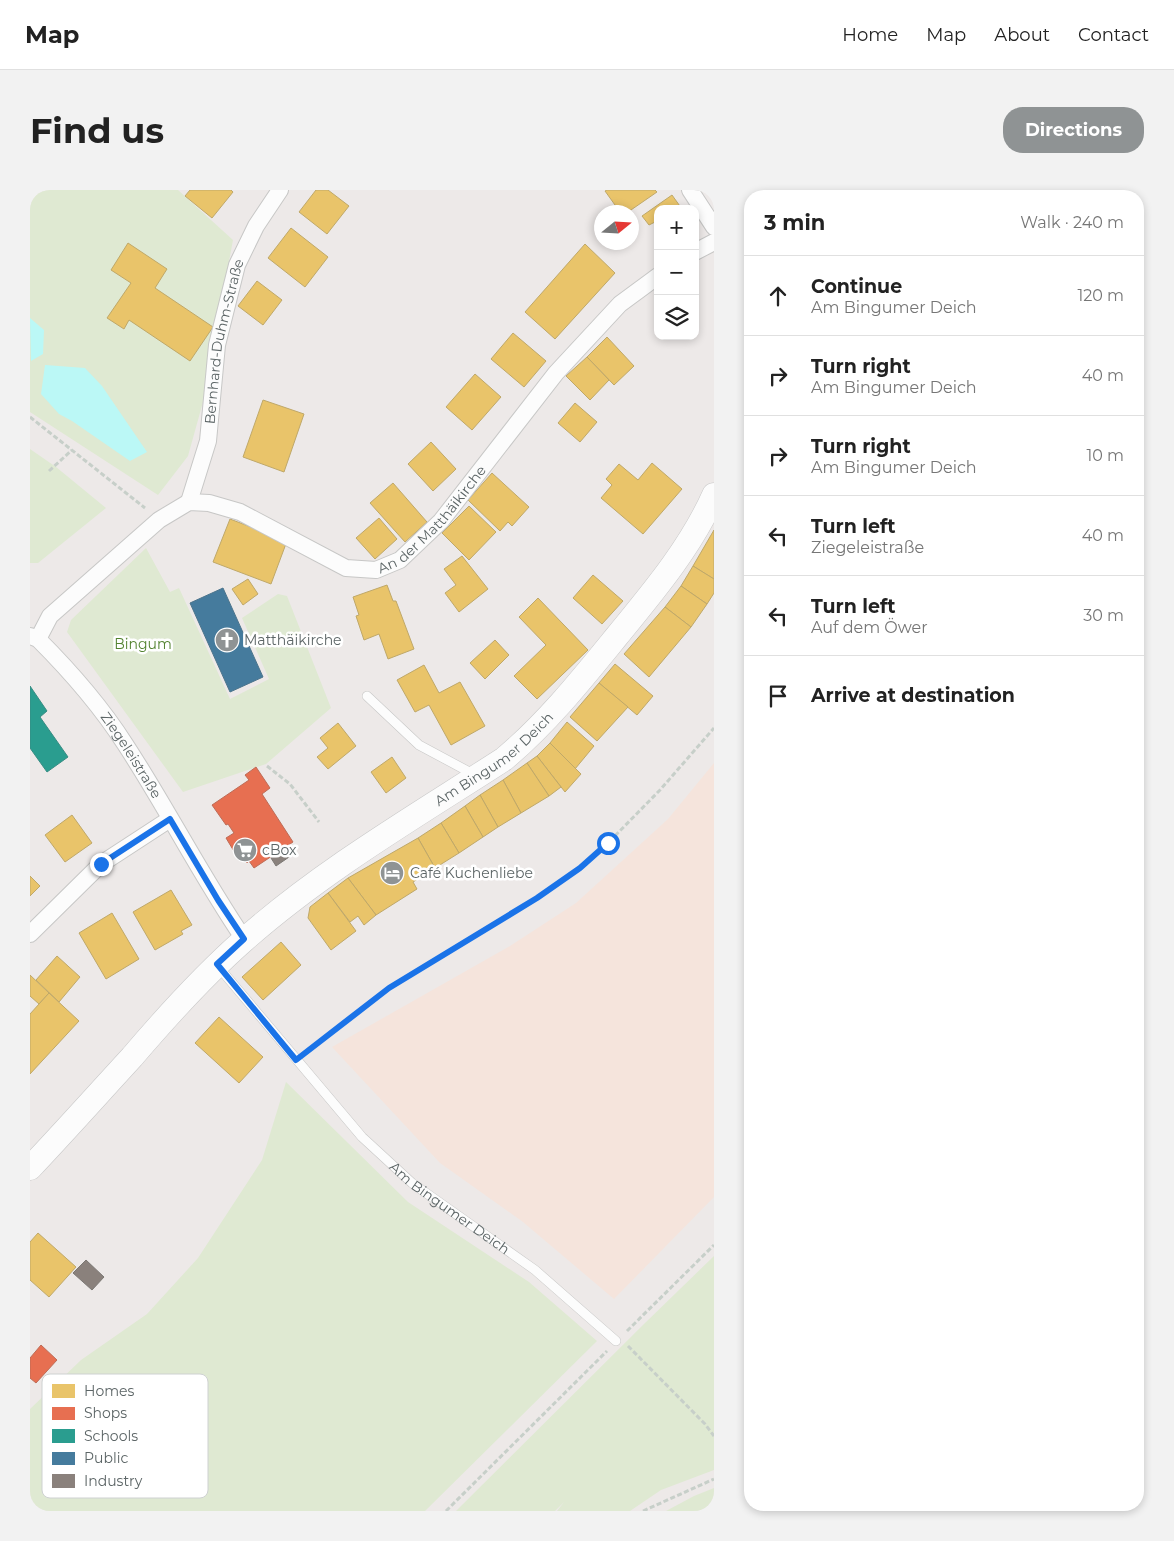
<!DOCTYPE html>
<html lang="en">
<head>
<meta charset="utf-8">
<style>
	:root { --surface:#fff; --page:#f2f2f2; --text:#222; --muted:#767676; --line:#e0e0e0; --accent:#8f9394 }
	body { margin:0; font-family:Montserrat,sans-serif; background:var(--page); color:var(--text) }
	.controls { position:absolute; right:15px; top:15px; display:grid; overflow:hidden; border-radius:10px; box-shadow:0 2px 8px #0003 }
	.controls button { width:45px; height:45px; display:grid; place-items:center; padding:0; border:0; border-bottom:1px solid var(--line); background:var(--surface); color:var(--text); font:25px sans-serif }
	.compass { position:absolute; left:564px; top:15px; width:45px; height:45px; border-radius:50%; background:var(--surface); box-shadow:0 2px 8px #0003; rotate:72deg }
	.stop { position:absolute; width:15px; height:15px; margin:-11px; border:4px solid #1a73e8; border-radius:50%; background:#fff }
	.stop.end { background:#1a73e8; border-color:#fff; box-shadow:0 1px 5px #0008 }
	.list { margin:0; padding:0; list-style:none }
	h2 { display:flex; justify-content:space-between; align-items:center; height:65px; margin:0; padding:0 20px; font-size:21px }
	h2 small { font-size:16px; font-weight:400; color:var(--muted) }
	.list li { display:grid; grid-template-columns:32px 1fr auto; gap:15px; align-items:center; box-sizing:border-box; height:80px; padding:0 20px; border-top:1px solid var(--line) }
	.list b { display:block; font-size:19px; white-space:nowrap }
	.list p { margin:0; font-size:16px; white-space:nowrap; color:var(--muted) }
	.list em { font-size:16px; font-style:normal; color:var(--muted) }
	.icon { flex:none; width:28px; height:28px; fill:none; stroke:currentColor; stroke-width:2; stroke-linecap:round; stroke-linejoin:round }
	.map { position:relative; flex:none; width:684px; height:1321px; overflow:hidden; border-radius:20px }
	header { display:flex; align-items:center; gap:30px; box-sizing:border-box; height:70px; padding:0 25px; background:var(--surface); border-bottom:1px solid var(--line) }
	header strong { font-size:24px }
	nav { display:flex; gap:28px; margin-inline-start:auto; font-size:18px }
	.intro { display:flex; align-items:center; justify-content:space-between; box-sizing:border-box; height:120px; padding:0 30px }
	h1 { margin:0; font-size:35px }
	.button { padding:12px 22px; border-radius:20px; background:var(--accent); color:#fff; font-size:18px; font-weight:700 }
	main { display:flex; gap:30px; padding:0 30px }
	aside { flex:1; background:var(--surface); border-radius:20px; box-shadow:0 2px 8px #0003 }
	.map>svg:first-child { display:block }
	.green { fill:#dfe9d2 }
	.sand { fill:#f5e4dc }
	.water { fill:#bbf8f6 }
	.homes { fill:#e9c46a; stroke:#bfa869 }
	.shops { fill:#e76f51; stroke:#bd6c57 }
	.schools { fill:#2a9d8f; stroke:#398c83 }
	.public { fill:#457b9d; stroke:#4c748c }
	.industry { fill:#8a817c; stroke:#7c7975 }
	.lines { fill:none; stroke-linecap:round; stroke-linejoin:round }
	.lane-casing { stroke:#c7c7c6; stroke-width:10 }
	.street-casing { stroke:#c7c7c6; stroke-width:18 }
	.secondary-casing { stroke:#c8c8c8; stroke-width:25 }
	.path { stroke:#c7cfc9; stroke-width:3; stroke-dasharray:5 2.5; stroke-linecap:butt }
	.lane { stroke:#fcfcfc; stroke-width:9 }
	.street { stroke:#fcfcfc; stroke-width:16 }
	.secondary { stroke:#fcfcfc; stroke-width:24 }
	.route { stroke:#1a73e8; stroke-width:6 }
	.labels { text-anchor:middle; stroke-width:5; stroke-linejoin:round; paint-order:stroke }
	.street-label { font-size:14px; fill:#5c6566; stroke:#fff }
	.poi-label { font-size:14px; fill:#5c6566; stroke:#fff; text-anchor:start }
	.park-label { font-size:14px; fill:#52822f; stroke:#fff }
	.key { fill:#fff; stroke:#ced1d1; stroke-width:1 }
	.key-label { font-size:14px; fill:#5c6566 }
</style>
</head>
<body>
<header>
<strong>Map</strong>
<nav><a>Home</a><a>Map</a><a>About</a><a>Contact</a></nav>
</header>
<div class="intro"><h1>Find us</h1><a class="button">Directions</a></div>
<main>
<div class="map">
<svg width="684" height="1321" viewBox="0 0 684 1321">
	<rect width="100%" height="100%" fill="#ede9e8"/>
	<!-- green -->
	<g class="green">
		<path d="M0,0H148L203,50L189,125L178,194L158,266L128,305L0,222Z"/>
		<path d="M0,259L26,277L76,318L8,373H0Z"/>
		<path d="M116,358L140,402L149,398L200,509L239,489L212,428L248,404L257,406L301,518L236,574L153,602L37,442L41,430Z"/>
		<path d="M256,892L378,1012L499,1092L567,1151L395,1321H0V1219L51,1170L117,1124L168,1068L232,970Z"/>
		<path d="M684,1066V1280L631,1300L600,1321H527L534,1312L525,1321H426L614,1134Z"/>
		<path d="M684,1298V1321H636L664,1306Z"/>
	</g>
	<!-- sand -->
	<path class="sand" d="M684,573V1007L584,1109L493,1032L410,973L302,857L480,756L546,713L638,629Z"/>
	<!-- water -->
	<g class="water">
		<path d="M0,128L14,140L13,164L1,171Z"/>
		<path d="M15,175L55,178L72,196L117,262L100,271L42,231L29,224L11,204Z"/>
	</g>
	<!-- homes -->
	<g class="homes">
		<path d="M160,0H201L203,2L182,28L155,6Z"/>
		<path d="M286,0H298L319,16L297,44L269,22Z"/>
		<path d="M577,0H625L627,2L598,22H590L575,1Z"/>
		<path d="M642,5L652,19H628V37L625,32L619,35L612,26Z"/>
		<path d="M261,38L298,67L275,97L238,68Z"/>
		<path d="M98,53L137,79L125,98L183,137L160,171L99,130L94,139L77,128L101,93L81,80Z"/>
		<path d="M555,54L585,83L525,149L495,122Z"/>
		<path d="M227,91L252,110L233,135L208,116Z"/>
		<path d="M483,143L516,171L494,197L461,169Z"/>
		<path d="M577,147L604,176L584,195L557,167Z"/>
		<path d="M557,167L579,190L560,210L536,186Z"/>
		<path d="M445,184L471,207L442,240L416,217Z"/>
		<path d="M233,210L274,224L254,282L213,267Z"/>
		<path d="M545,213L567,232L550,252L528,233Z"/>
		<path d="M401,252L426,279L403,301L378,274Z"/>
		<path d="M622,273L652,299L613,344L571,308L582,295L576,289L589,274L608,290Z"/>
		<path d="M462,283L499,317L482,336L478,332L470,341L438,310Z"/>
		<path d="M363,293L397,332L375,352L340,313Z"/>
		<path d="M439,316L466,342L439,370L412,343Z"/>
		<path d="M349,328L367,349L345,369L326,348Z"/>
		<path d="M200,329L257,351L241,394L183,372Z"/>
		<path d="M684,340V389L663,376Z"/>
		<path d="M432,366L458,399L429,422L415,403L426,395L414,379Z"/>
		<path d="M663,376L684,389V403L677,414L651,396Z"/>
		<path d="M563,385L593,411L572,434L543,408Z"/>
		<path d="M218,389L228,404L213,415L202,399Z"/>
		<path d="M357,395L363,411H366L384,459L358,469L349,444L334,450L326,426L329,425L323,407Z"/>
		<path d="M651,396L677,414L661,437L635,417Z"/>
		<path d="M508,408L558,460L507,509L484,486L516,455L489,427Z"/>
		<path d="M635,417L661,437L619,487L594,464Z"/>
		<path d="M465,450L479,465L455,489L440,473Z"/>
		<path d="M585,474L623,506L607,525L569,493Z"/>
		<path d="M394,475L409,503L430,492L455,536L421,555L399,515L385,522L367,490Z"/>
		<path d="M569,493L598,517L567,551L540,527Z"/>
		<path d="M537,532L564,556L545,579L520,553Z"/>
		<path d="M308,533L326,556L298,579L287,567L298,558L290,548Z"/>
		<path d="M520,553L551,584L535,602L507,566Z"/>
		<path d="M507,566L531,597L519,606L497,573Z"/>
		<path d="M362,567L376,588L356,603L341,582Z"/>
		<path d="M497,573L519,606L491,623L473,590Z"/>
		<path d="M473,590L491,623L468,637L450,605Z"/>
		<path d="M450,605L468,637L453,647L435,616Z"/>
		<path d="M435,616L453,647L429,663L411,633Z"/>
		<path d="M42,625L62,653L35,672L15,645Z"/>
		<path d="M411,633L429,663L405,678L388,648Z"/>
		<path d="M388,648L405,678L383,692L387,699L346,725L318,688Z"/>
		<path d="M0,686L10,696L0,706Z"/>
		<path d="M318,688L346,725L334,735L328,726L320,732L298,703Z"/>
		<path d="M141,700L162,735L151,741L153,744L125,760L103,722Z"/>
		<path d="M298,703L326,741L301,760L278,728L280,717Z"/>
		<path d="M82,723L109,769L76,789L49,743Z"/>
		<path d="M251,752L271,775L233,810L212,787Z"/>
		<path d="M27,766L50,787L29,812L6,790Z"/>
		<path d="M0,785L19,803L9,814L0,806Z"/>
		<path d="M19,803L49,831L0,884V824Z"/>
		<path d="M189,827L233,867L209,893L165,853Z"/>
		<path d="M8,1043L46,1077L19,1107L0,1090V1052Z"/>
	</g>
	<!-- shops -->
	<g class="shops">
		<path d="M226,577L240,598L232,604L263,652L224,678L219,671L217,673L208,661L205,663L196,648L204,643L198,634L196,635L182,615L219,590L215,585Z"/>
		<path d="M11,1155L27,1170L6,1193L0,1188V1168Z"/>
	</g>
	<!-- schools -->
	<path class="schools" d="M0,496L17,521L10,527L38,567L17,582L0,558Z"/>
	<!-- public -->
	<path class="public" d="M193,398L233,487L200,502L160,413Z"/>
	<!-- industry -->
	<g class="industry">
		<path d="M256,657L262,665L246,676L241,668Z"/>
		<path d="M56,1070L74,1087L62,1100L43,1083Z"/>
	</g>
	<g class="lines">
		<!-- lane casing -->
		<g class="lane-casing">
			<g id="lane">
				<path d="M337,506L389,555L445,585"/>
				<path id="s1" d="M187,775L332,947L382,993L505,1080L586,1151"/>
			</g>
		</g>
		<!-- street casing -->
		<g class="street-casing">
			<g id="street">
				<path d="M660,0L684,37"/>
				<path d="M665,62L684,52"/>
				<path id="s2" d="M159,312L178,251L187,155L207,75L226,36L250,0"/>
				<path id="s3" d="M0,446L8,449C40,481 70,515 95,554C137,618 171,686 214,749"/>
				<path id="s4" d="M8,449L20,426L129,330L159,312L179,313L210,322L316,378L346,380L370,370L411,331L526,183L590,114L628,86"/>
				<path d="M0,744L71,674L140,629"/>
			</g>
		</g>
		<!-- secondary casing -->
		<g class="secondary-casing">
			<g id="secondary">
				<path id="s5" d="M0,978C34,942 68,904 102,867C137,826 173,786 214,750C293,680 386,626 474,569C517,533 552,489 587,446C623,402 661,357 684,305"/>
			</g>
		</g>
		<!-- path -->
		<g class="path">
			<path d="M0,227L115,318"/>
			<path d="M19,281L42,260"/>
			<path d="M237,576L260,594L289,632"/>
			<path d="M279,861L359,798L507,708L550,678L578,653L630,600L684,538"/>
			<path d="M597,1141L684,1055"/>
			<path d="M598,1156L675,1234L684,1246"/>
			<path d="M416,1321L577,1161"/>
			<path d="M613,1321L684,1289"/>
		</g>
		<!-- lane -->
		<use href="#lane" class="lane"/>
		<!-- street -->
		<use href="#street" class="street"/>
		<!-- secondary -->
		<use href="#secondary" class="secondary"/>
	</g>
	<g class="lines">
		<!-- route -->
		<path class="route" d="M71,674L140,629L188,710L214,749L187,774L266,870L359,798L507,708L550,678L578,653"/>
	</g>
	<!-- icons -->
	<defs>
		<g id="church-disc" transform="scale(1.25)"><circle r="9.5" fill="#8f9394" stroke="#fff"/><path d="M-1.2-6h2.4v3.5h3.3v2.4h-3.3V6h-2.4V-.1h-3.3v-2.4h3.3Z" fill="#fff"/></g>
		<g id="supermarket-disc" transform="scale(1.25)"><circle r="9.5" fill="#8f9394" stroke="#fff"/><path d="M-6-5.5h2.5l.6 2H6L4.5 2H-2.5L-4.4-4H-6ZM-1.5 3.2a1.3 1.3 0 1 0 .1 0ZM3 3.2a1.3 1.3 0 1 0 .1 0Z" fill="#fff"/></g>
		<g id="hotel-disc" transform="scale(1.25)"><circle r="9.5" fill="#8f9394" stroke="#fff"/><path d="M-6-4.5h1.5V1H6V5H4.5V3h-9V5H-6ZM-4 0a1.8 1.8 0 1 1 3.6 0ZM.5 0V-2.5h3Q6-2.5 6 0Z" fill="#fff"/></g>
	</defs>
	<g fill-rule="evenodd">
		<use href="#church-disc" x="197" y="450"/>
		<use href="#supermarket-disc" x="215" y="660"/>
		<use href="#hotel-disc" x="362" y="683"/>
	</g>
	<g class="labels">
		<!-- street labels -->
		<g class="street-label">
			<text dy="5" stroke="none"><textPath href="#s2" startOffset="165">Bernhard-Duhm-Straße</textPath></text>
			<text dy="5" stroke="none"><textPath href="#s4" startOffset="485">An der Matthäikirche</textPath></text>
			<text dy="5" stroke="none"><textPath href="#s3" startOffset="158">Ziegeleistraße</textPath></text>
			<text dy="5" stroke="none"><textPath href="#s5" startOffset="622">Am Bingumer Deich</textPath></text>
			<text dy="5" stroke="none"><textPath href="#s1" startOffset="338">Am Bingumer Deich</textPath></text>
		</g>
		<!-- poi labels -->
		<g class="poi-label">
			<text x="214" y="455">Matthäikirche</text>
			<text x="232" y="665">cBox</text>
			<text x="380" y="688">Café Kuchenliebe</text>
		</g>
		<!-- park labels -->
		<g class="park-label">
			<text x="113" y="459">Bingum</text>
		</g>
	</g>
	<!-- legend -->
	<rect x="12" y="1184" width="166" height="124" rx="8" class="key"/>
	<rect x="22" y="1194" width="23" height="14" fill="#e9c46a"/>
	<rect x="22" y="1217" width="23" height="13" fill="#e76f51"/>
	<rect x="22" y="1239" width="23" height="14" fill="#2a9d8f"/>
	<rect x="22" y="1262" width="23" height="13" fill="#457b9d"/>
	<rect x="22" y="1284" width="23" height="14" fill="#8a817c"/>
	<g class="key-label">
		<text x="54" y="1206">Homes</text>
		<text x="54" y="1228">Shops</text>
		<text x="54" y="1251">Schools</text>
		<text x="54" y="1273">Public</text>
		<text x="54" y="1296">Industry</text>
	</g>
</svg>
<div class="controls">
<button>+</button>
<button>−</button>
<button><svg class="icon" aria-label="layers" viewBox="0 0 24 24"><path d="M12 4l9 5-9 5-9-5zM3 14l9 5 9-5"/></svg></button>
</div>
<svg class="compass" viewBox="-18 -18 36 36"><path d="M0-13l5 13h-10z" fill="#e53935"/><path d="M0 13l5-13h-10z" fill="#767676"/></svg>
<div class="stop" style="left:578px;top:653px"></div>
<div class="stop end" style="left:71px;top:674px"></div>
</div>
<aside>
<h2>3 min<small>Walk · 240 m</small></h2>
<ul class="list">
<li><svg class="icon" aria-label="ahead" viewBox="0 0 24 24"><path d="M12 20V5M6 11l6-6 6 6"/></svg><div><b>Continue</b><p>Am Bingumer Deich</p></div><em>120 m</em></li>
<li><svg class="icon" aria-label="right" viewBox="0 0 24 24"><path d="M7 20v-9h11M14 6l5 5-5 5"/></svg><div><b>Turn right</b><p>Am Bingumer Deich</p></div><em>40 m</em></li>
<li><svg class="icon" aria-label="right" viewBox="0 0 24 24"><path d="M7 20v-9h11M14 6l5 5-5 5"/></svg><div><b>Turn right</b><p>Am Bingumer Deich</p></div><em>10 m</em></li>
<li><svg class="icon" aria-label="left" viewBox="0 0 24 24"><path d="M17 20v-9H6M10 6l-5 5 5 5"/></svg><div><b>Turn left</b><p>Ziegeleistraße</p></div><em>40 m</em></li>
<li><svg class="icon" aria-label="left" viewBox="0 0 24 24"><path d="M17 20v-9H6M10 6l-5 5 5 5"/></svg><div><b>Turn left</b><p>Auf dem Öwer</p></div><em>30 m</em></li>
<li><svg class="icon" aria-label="arrive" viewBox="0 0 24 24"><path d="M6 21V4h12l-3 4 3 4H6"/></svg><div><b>Arrive at destination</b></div></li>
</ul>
</aside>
</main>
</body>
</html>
